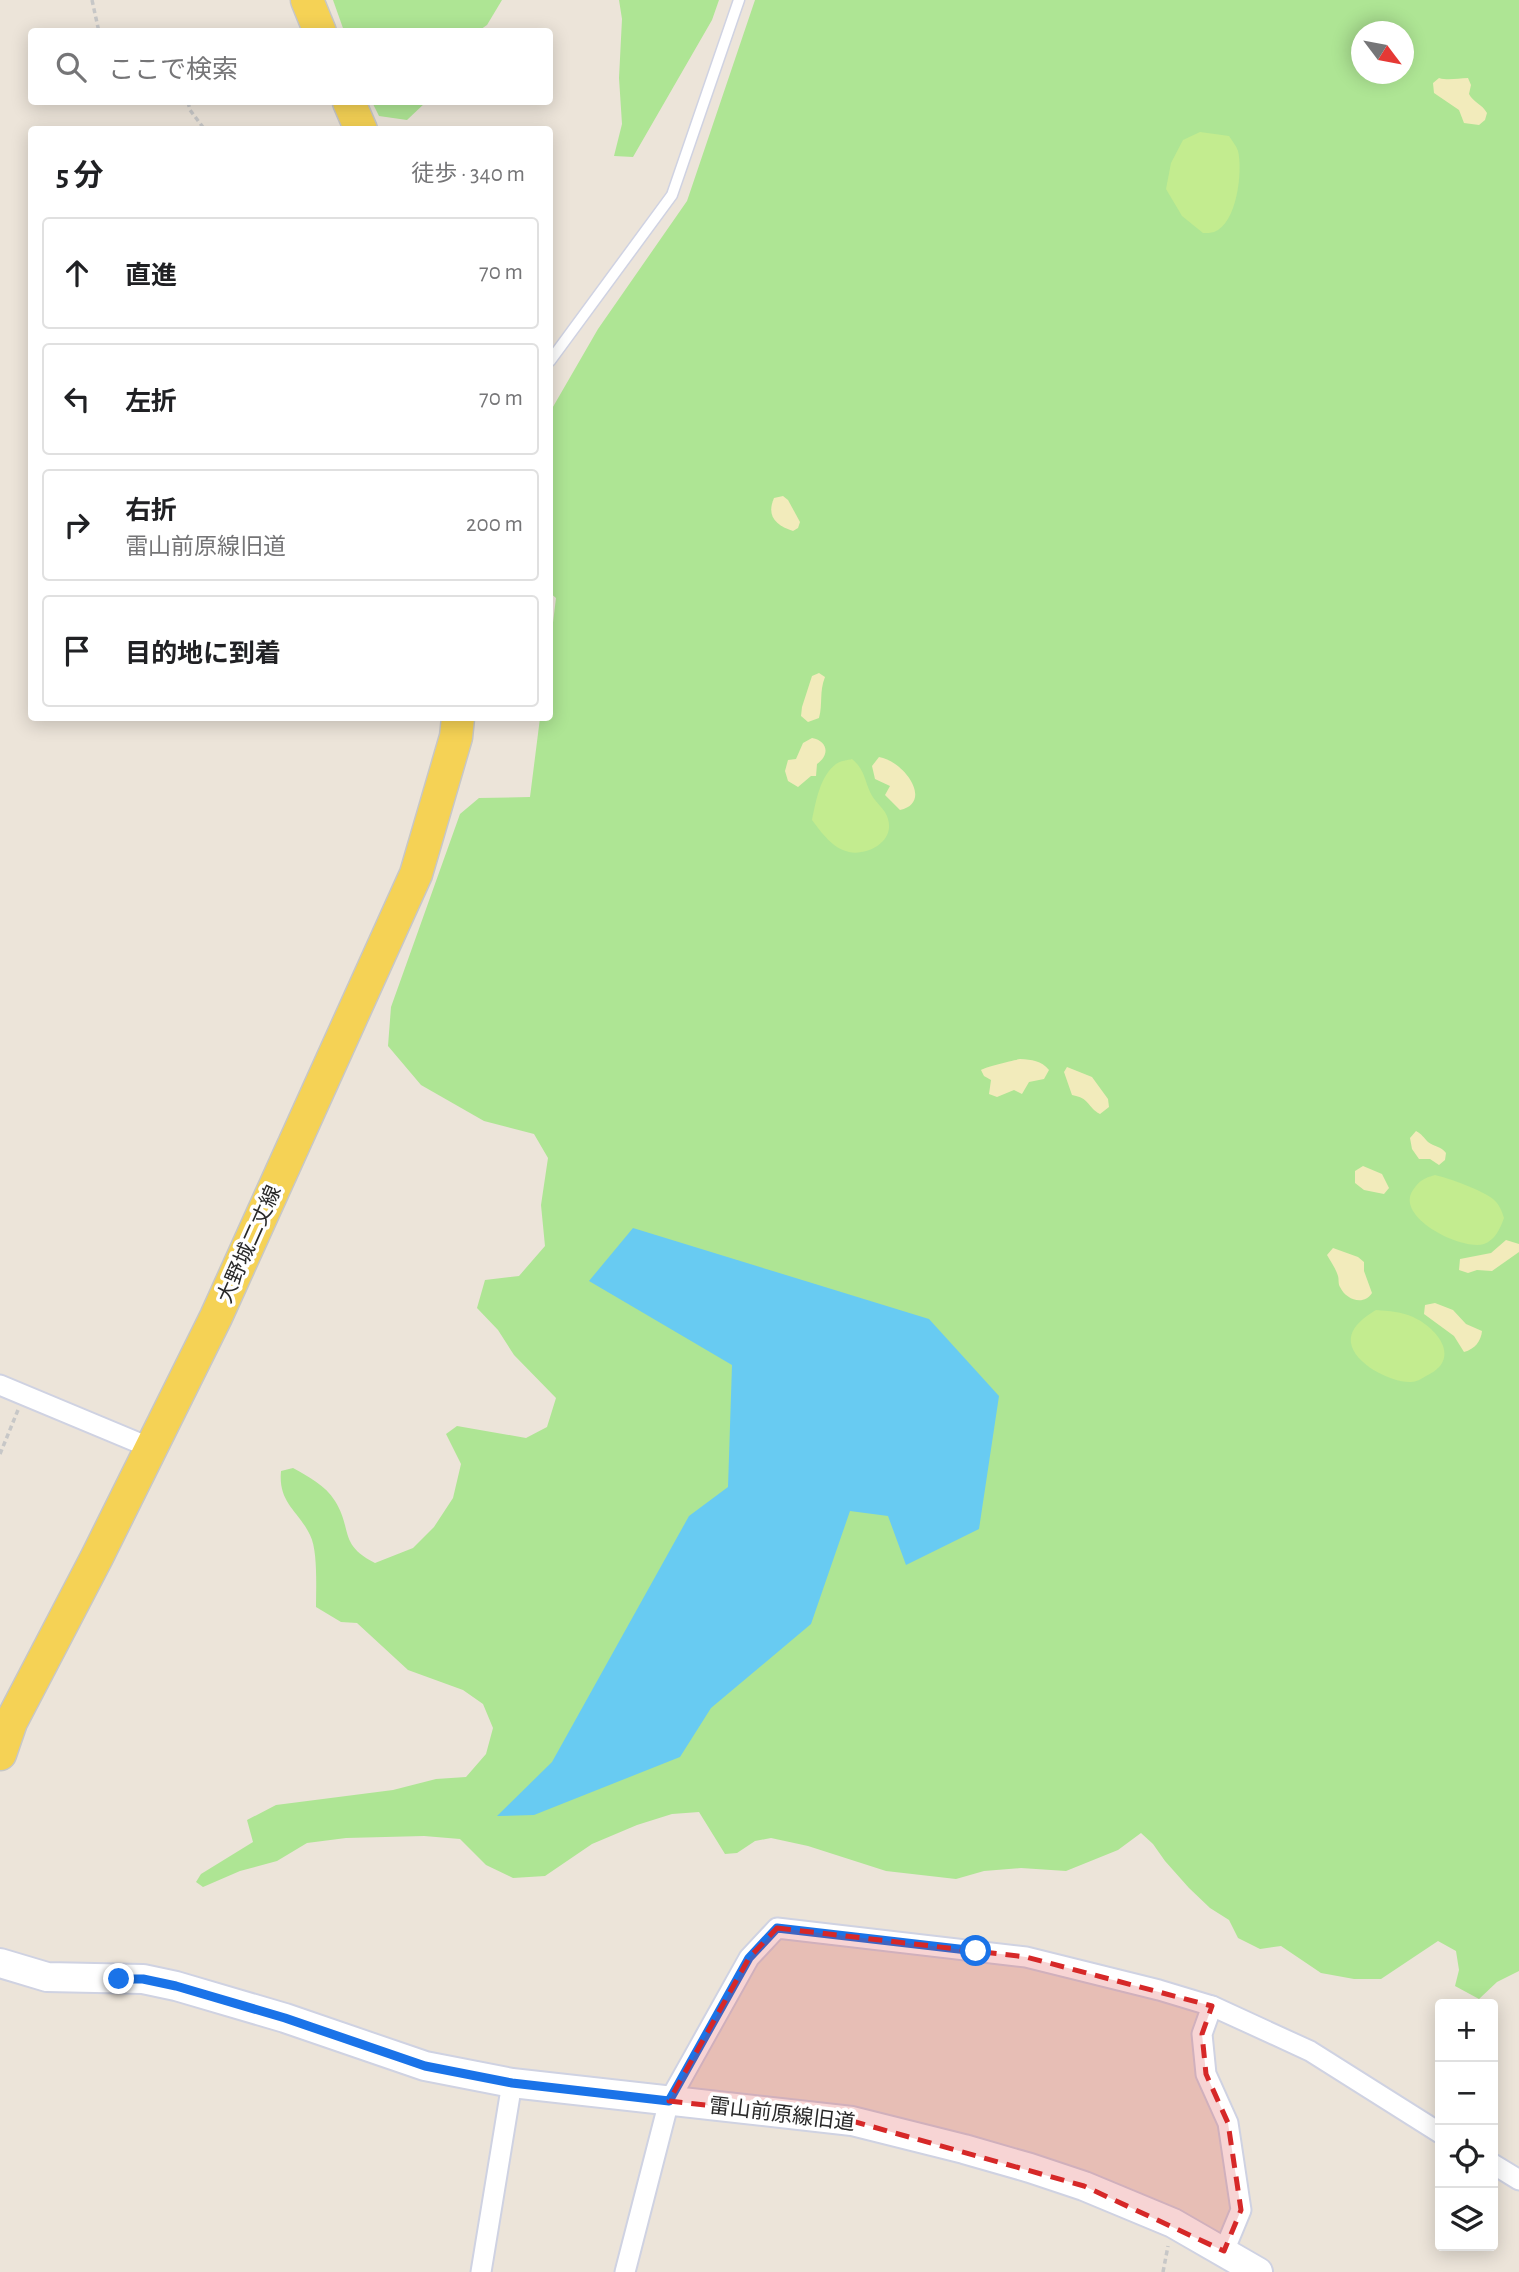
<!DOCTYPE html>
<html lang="ja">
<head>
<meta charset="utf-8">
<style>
	:root { --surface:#fff; --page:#f2f2f2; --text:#202124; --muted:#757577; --line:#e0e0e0 }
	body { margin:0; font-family:"Alegreya Sans","Noto Sans JP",sans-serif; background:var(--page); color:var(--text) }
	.controls { position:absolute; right:21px; bottom:21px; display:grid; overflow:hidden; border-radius:7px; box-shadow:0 4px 18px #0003 }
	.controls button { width:63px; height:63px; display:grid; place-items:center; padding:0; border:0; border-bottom:2px solid var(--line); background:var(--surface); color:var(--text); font:35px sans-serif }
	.compass { position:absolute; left:1351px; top:21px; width:63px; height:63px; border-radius:50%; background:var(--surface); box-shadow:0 4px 18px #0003; rotate:122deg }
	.stop { position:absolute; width:21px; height:21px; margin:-16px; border:5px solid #1a73e8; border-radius:50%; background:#fff }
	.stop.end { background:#1a73e8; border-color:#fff; box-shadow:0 2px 7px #0008 }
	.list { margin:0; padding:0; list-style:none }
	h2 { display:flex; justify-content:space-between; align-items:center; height:91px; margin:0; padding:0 28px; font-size:30px }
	h2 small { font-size:23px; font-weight:400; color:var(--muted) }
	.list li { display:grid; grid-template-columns:46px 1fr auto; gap:21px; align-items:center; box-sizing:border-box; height:112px; margin:0 14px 14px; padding:0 14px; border:2px solid var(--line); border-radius:7px }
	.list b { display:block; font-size:26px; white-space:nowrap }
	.list p { margin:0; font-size:23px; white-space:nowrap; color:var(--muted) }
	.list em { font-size:23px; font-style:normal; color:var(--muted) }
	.icon { flex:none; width:38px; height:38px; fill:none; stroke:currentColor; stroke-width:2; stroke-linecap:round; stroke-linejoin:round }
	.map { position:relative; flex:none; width:1519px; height:2272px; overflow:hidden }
	.search { position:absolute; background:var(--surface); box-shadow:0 4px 18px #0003; left:28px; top:28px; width:525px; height:77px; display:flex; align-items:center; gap:18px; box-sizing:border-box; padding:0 24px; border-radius:7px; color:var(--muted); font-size:26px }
	.panel { position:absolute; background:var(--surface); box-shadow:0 4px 18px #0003; left:28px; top:126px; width:525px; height:595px; border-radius:7px }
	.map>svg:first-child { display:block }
	.green { fill:#aee594; fill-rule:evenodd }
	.sand { fill:#f2ebbb }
	.pitch { fill:#c3ec8f }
	.water { fill:#68cbf2 }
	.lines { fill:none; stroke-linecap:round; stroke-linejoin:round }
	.lane-casing { stroke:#cfd2e2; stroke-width:13 }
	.street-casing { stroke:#cfd2e2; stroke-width:23 }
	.secondary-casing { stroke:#cfd2e2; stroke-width:32 }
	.primary-casing { stroke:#c7c7c7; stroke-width:35 }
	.path { stroke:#c7c7c7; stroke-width:3.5; stroke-dasharray:5 3.5; stroke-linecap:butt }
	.lane { stroke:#fff; stroke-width:10 }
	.street { stroke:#fff; stroke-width:19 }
	.secondary { stroke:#fff; stroke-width:28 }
	.primary { stroke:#f5d255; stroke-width:32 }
	.route { stroke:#1a73e8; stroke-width:9 }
	.marked { fill:#d62828; fill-opacity:0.2; stroke:#d62828; stroke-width:5; stroke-dasharray:14 9; stroke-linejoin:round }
	.labels { text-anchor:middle; stroke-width:7; stroke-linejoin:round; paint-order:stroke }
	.street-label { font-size:21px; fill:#292929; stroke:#fff }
</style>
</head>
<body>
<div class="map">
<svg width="1519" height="2272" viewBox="0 0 1519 2272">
	<rect width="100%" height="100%" fill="#ece4d9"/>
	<!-- green -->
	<g class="green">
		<path d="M333,0H502L487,25L477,32L344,31Z"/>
		<path d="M619,0H719L712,20L633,157L614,156L622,124L619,78L622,19Z"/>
		<path d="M755,0H1519V1971L1497,1982L1479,1999L1455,1986L1459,1970L1456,1951L1438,1941L1381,1979H1354L1321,1973L1281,1946L1260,1949L1238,1938L1229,1920L1210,1908L1189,1888L1165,1861L1153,1844L1141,1833L1118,1850L1066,1871L1021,1868L984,1871L956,1879L886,1871L808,1846L771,1838L755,1841L737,1853L725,1854L699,1812L672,1814L637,1825L592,1844L545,1876L513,1878L486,1865L460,1839L424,1836L346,1838L307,1843L277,1861L240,1871L203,1887L196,1882L201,1874L253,1842L247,1820L276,1805L393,1790L436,1779L466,1777L486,1754L493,1728L483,1704L463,1690L408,1670L357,1623L341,1622L316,1607C316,1589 318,1550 310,1535C298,1510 278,1503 281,1471L293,1468C309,1477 325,1485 335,1501C353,1530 338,1544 375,1563L413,1548L434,1527L453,1498L461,1464L446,1434L457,1426L526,1438L547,1427L556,1398L514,1355L498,1330L477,1308L485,1280L519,1276L545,1246L541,1205L548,1158L534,1134L484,1121L421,1085L388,1046L391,1007L460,814L479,798L530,797L540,718H550V647L556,598L550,593V412L598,329L687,201ZM1362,32H1404V74H1362Z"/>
		<path d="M372,102H426L407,120L379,116Z"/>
	</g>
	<!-- sand -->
	<g class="sand">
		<path d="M1439,78C1449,81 1458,78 1468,78L1471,85L1469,94C1473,102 1482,104 1487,113L1485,120L1479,125L1464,123L1459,110L1434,93L1433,83Z"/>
		<path d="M783,496L788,500L800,522L798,528L793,531C776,526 766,516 774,498Z"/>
		<path d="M819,673L825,677C819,692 823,704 819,718L808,722L801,716L802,707L812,676Z"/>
		<path d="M812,738C828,741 830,755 817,764L816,776H811L798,787L788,781L785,771L788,760L796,759L803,743Z"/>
		<path d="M879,757C904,761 934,802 900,810L885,795L890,786L875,779L872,766Z"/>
		<path d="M1020,1059C1032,1060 1041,1060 1049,1070L1044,1079L1029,1082L1022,1094L1014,1090L997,1097L989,1094L991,1080L984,1076L981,1070C985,1067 1014,1060 1020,1059Z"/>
		<path d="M1067,1067L1092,1077L1108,1099L1109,1107L1100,1114C1087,1107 1090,1098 1072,1095L1064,1072Z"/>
		<path d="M1416,1131C1422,1134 1424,1138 1428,1142C1434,1147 1441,1146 1446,1153L1445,1160L1439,1165L1430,1159H1419L1412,1149L1410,1138Z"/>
		<path d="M1363,1166L1382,1174L1389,1188L1384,1194L1364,1190L1355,1183V1171Z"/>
		<path d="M1506,1240L1519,1244V1252L1492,1271L1477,1270L1468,1273L1459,1270L1460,1259L1491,1253Z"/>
		<path d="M1333,1248L1358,1257L1364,1262V1271L1372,1293C1364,1306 1346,1300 1340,1287C1338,1284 1339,1279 1338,1276C1336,1269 1331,1262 1327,1255Z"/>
		<path d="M1435,1303L1453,1310L1466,1324L1482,1331C1481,1341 1475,1349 1464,1352L1454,1336L1424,1314L1425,1305Z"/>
	</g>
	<!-- pitch -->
	<g class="pitch">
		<path d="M1200,132L1229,136C1232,141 1236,145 1238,151C1243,171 1237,224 1214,232C1211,233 1207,233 1203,233L1182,216L1166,189L1171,163L1183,140Z"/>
		<path d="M852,759C864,769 864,778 870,792C874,802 886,809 888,819C895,842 867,856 849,852C832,848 822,833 812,820C816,801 820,776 836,764C840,761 848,760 852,759Z"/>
		<path d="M1435,1175C1448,1178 1482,1190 1493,1199C1499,1204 1502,1211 1504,1218C1500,1229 1495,1240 1484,1244C1462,1251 1394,1217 1413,1190C1419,1181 1424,1178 1435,1175Z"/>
		<path d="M1376,1310C1389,1311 1402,1312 1413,1317C1439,1329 1462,1360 1426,1376C1421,1379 1416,1382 1411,1382C1392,1383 1354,1364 1351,1343C1349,1327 1365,1317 1376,1310Z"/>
	</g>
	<!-- water -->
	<path class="water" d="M633,1228L929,1319L999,1396L979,1529L906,1565L888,1516L850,1511L811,1624L711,1708L680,1757L534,1815L497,1816L552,1762L689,1516L728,1487L732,1365L589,1281Z"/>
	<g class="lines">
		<!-- lane casing -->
		<g class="lane-casing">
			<path id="lane" d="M550,361L672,195L739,0"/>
		</g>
		<!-- street casing -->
		<g class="street-casing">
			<g id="street">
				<path d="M0,1385L151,1448"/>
				<path d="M1212,2006L1202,2034L1206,2074L1228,2123L1241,2210L1224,2251"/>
				<path d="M1493,2164L1519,2180"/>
				<path d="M481,2272L512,2083"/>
				<path d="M625,2272L669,2101L749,1958L777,1928L1026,1957L1159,1990L1212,2006L1310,2051L1440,2133"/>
			</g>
		</g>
		<!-- secondary casing -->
		<g class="secondary-casing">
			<path id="secondary" d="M0,1963L47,1977L143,1979L176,1986L285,2018L425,2066L512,2083L852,2121L964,2149L1030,2168L1084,2186L1173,2223L1258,2272"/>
		</g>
		<!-- primary casing -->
		<g class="primary-casing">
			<g id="primary">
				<path d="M307,0L320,32"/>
				<path d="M349,102L361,130"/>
				<path d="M0,1754L11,1722L97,1557L216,1317L416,874L456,737L458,718"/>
			</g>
		</g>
		<!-- path -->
		<g class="path">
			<path d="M92,0L99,32"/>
			<path d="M188,102L190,110L205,130"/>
			<path d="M0,1454L18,1410"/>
			<path d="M1163,2272L1168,2246"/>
		</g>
		<!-- lane -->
		<use href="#lane" class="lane"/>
		<!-- street -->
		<use href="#street" class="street"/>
		<!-- secondary -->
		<use href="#secondary" class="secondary"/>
		<!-- primary -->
		<use href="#primary" class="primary"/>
	</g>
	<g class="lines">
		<!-- route -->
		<path class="route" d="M119,1979H143L176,1986L285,2018L425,2066L512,2083L669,2101L749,1958L777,1928L976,1951"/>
	</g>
	<!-- marked area -->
	<path class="marked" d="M777,1928L1026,1957L1212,2006L1202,2034L1206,2074L1228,2123L1241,2210L1224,2251L1084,2186L852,2121L669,2101L749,1958Z"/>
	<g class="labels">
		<!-- street labels -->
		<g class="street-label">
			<text transform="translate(249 1244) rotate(-66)" y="7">大野城二丈線</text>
			<text transform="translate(782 2114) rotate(7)" y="7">雷山前原線旧道</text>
		</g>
	</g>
</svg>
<div class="controls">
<button>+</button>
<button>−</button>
<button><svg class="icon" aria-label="locate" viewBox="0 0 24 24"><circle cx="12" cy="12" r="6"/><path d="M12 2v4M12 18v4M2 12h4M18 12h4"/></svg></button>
<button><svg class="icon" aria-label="layers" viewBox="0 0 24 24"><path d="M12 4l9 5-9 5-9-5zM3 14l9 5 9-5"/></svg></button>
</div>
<svg class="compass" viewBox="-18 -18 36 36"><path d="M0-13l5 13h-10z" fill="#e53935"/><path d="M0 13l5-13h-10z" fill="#757577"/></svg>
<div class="stop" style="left:976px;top:1951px"></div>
<div class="stop end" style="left:119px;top:1979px"></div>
<div class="search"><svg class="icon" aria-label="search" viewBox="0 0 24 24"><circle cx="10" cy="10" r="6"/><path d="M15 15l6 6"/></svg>ここで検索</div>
<section class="panel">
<h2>5 分<small>徒歩 · 340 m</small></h2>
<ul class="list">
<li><svg class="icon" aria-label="ahead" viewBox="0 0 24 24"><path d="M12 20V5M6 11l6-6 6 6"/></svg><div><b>直進</b></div><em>70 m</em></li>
<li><svg class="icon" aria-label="left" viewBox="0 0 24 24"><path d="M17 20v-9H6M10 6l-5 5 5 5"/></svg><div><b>左折</b></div><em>70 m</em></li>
<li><svg class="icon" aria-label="right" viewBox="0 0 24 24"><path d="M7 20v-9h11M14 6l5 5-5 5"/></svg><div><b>右折</b><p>雷山前原線旧道</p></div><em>200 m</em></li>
<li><svg class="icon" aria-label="arrive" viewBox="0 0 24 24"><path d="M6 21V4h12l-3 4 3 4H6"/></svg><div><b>目的地に到着</b></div></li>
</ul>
</section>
</div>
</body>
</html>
